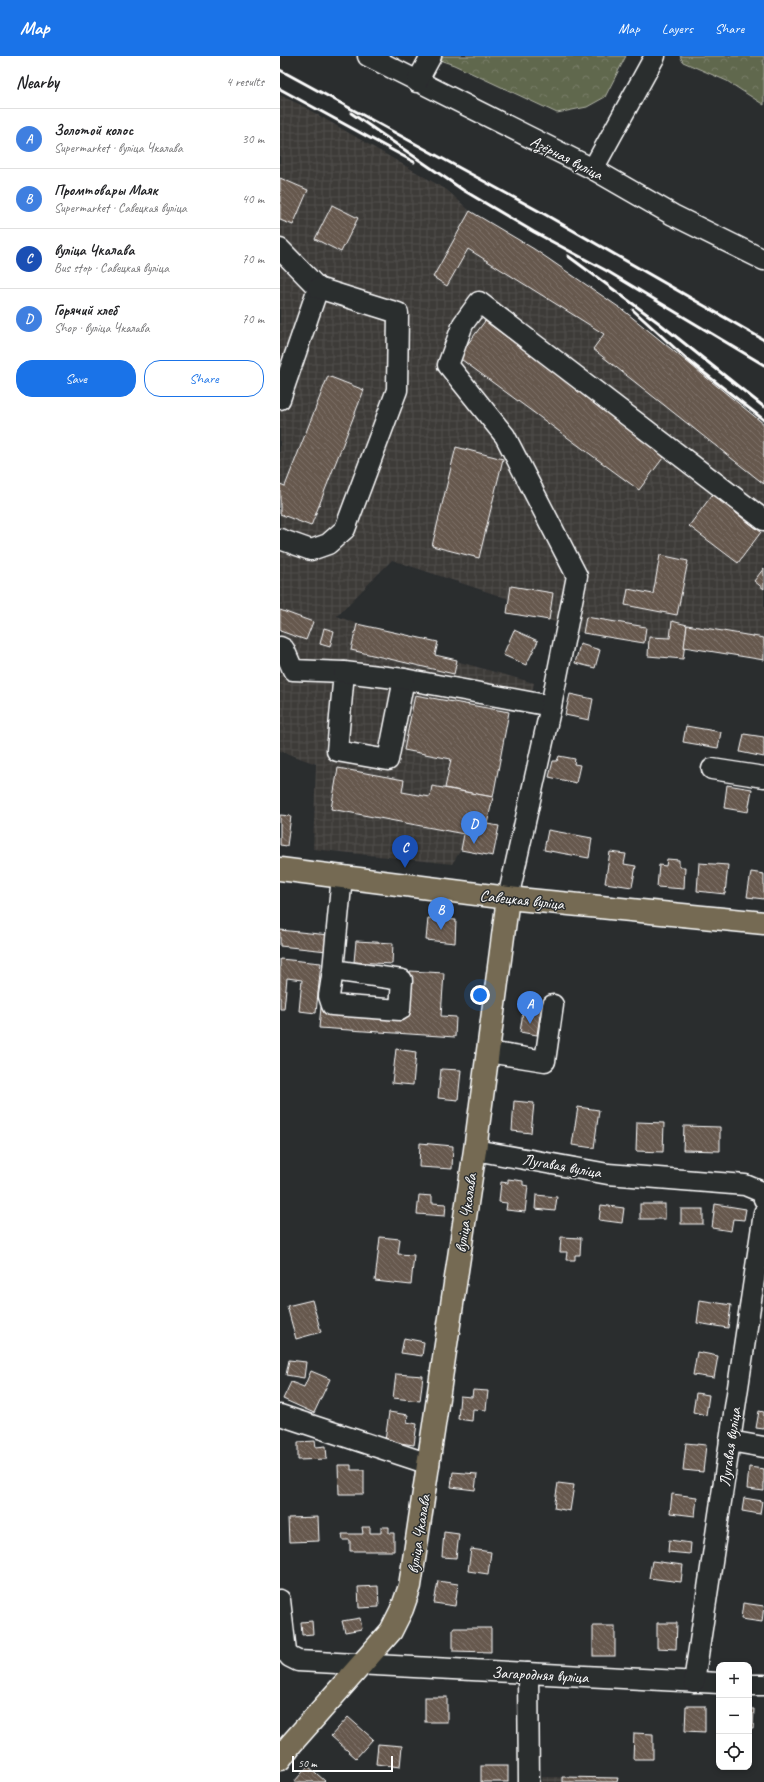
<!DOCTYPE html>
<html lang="en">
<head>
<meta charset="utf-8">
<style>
	:root { --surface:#fff; --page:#f6f6f6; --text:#202124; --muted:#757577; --line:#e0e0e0; --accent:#1a73e8 }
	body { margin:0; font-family:Caveat,sans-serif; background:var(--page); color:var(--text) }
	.controls { position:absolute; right:12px; bottom:12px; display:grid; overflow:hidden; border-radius:8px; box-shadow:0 2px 6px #0003 }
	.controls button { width:36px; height:36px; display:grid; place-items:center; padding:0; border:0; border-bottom:1px solid var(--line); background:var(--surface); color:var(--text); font:20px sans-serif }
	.scale { position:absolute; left:12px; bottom:10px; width:101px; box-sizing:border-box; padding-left:4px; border:2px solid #fff; border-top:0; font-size:11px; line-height:14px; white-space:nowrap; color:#fff; -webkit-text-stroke:3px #2a2d2e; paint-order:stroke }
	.you { position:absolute; left:200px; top:939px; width:14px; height:14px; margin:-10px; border:3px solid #fff; border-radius:50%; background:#1a73e8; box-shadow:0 0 0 6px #1a73e833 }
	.badge { display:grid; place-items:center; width:26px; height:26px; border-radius:50%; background:var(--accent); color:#fff; font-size:13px; font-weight:700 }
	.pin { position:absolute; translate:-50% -33px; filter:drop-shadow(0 1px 2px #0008) }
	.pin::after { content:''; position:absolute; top:21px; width:14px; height:12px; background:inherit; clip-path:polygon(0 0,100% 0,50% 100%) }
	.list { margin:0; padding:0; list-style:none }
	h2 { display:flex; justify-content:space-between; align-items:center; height:52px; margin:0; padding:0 16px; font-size:17px }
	h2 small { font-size:13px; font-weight:400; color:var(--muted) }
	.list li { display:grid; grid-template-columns:26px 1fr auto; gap:12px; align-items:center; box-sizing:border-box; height:60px; padding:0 16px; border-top:1px solid var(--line) }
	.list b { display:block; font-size:15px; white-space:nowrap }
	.list p { margin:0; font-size:13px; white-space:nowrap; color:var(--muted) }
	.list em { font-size:13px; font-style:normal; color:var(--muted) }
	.actions { display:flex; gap:8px; padding:12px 16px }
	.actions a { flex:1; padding:9px 0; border:1px solid var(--accent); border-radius:16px; text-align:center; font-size:14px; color:var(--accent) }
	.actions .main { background:var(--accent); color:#fff }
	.icon { flex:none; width:22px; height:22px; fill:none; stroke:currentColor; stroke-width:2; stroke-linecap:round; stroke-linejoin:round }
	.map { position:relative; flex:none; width:484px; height:1726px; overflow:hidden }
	header { display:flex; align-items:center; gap:24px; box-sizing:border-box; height:56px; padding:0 20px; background:var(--accent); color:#fff }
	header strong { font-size:19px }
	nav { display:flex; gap:22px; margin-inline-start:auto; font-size:14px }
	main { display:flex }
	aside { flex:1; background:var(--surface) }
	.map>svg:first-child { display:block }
	.industrial { fill:url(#industrial-grid) }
	.forest { fill:url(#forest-crowns); stroke:#b0b3a6 }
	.building { fill:url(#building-back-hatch); stroke:#fff }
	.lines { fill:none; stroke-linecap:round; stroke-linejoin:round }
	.minor-casing { stroke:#fff; stroke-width:23 }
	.major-casing { stroke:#fff; stroke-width:25 }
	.highway-casing { stroke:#fff; stroke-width:25 }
	.minor { stroke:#2a2d2e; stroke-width:20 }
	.major { stroke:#746b52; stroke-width:22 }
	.highway { stroke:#746b52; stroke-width:22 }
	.rail { stroke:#fff; stroke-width:3 }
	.labels { text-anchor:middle; stroke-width:3; stroke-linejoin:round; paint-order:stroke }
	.street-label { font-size:16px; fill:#fff; stroke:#2a2d2e }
</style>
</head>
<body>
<header>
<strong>Map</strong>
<nav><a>Map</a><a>Layers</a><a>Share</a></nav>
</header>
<main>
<aside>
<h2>Nearby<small>4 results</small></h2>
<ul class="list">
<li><span class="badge" style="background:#3f7fe0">A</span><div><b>Золотой колос</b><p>Supermarket · вуліца Чкалава</p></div><em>30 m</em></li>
<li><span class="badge" style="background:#3f7fe0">B</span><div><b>Промтовары Маяк</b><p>Supermarket · Савецкая вуліца</p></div><em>40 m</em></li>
<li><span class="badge" style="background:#1a4fb4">C</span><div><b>вуліца Чкалава</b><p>Bus stop · Савецкая вуліца</p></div><em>70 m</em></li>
<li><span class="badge" style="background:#3f7fe0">D</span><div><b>Горячий хлеб</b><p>Shop · вуліца Чкалава</p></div><em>70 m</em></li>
</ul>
<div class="actions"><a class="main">Save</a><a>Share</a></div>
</aside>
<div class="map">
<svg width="484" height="1726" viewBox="0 0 484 1726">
	<defs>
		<pattern id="industrial-grid" width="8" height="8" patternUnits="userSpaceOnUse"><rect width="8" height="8" fill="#3c3a38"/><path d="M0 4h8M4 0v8" fill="none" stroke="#504e4c"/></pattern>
		<pattern id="forest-crowns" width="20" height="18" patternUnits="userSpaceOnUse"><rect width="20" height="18" fill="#61674e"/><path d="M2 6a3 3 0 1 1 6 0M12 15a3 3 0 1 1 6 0" fill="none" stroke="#797e69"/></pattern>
		<pattern id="building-back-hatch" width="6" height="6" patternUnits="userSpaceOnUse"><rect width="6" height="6" fill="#66584e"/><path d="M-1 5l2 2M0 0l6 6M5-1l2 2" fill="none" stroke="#7d7169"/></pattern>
	</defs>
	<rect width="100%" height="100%" fill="#2a2d2e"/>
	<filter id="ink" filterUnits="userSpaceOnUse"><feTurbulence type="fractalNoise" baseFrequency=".025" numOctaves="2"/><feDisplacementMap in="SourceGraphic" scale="8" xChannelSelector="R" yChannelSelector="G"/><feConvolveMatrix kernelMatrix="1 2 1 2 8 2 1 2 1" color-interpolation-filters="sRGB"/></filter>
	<g filter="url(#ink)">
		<!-- industrial -->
		<g class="industrial">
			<path d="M0,39L21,49L167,134L190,155L484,368V604L404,591L403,603L368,600V588L303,577L269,564L227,557L229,543L112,504L57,560L77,568L158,586L155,599L254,627L249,652L230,648L207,768L219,770L213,800L181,794L172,808L33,793L36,708L0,695Z"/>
			<path d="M262,1721L338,1722L337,1726H262Z"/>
		</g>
		<!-- forest -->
		<g class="forest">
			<path d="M148,0H346L325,41L307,51L277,57L174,9Z"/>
			<path d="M400,0H484V49L447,25L403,6Z"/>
		</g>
		<!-- building -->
		<g class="building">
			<path d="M0,122L28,134L13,169L0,164Z"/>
			<path d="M52,149L78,162L61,196L35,183Z"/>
			<path d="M190,155L254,193L343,254L484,368V428L313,293L324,278L188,193L167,230L153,221Z"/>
			<path d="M205,265L386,398L359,434L178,301Z"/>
			<path d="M48,320L84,334L31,470L0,458V428L5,430Z"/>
			<path d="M176,391L223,403L199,502L152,490Z"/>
			<path d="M432,439L481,476L458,507L409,470Z"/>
			<path d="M380,499L408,505L397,559L345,549L348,533L373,538Z"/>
			<path d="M484,512V533L474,525Z"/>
			<path d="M231,530L273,537L269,564L227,557Z"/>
			<path d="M0,554L33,566L26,584L0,575Z"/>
			<path d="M306,561L366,571L364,587L303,577Z"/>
			<path d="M392,565L407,569L403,603L368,600L369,581L390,582Z"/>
			<path d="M77,568L158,586L155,599L177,604L174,618L71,594Z"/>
			<path d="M407,569L484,582V604L404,591Z"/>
			<path d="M44,572L54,575L50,591L40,588Z"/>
			<path d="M234,574L258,585L246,609L223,599Z"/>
			<path d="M300,588L320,594L315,612L295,607Z"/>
			<path d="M290,638L313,643L309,664L285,659Z"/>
			<path d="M135,639L229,656L213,741L165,732L171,703L124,694Z"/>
			<path d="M406,670L441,676L438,692L403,686Z"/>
			<path d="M464,678L484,681V701L460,696Z"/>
			<path d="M279,700L295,703L294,708L300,709L296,727L269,721L273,705H277Z"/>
			<path d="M58,712L124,724L122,736L150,741L152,730L213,741L207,768L219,770L213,800L181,794L184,778L51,753Z"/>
			<path d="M447,729L472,733L468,756L444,752Z"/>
			<path d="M0,759L11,760L7,790L0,789Z"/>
			<path d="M268,774L312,782L309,802L264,794Z"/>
			<path d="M330,796L346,798L344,808L356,810L352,831L325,827Z"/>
			<path d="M387,803L399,804V811H405L404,833L377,831L379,809L386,810Z"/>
			<path d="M419,807L448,809L445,838L417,835Z"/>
			<path d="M471,816L484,818V843L467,841Z"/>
			<path d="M148,862L176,864L175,887L146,884Z"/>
			<path d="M0,874L49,879L47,895L0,890Z"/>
			<path d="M76,885L113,887L112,908L74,906Z"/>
			<path d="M0,903L41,907L36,957L19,955L22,924L7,922L4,953H0Z"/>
			<path d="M130,915L164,917L161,960L176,961L175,981L39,972L41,951L127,956Z"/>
			<path d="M245,943L262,946L257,979L240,976Z"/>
			<path d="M116,993L136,996L133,1029L112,1027Z"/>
			<path d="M161,1013L181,1014L178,1044L158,1042Z"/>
			<path d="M234,1045L254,1047L251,1077L232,1075Z"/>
			<path d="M298,1051L319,1054L314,1092L292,1089Z"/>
			<path d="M357,1066L384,1067L383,1096L356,1095Z"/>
			<path d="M404,1070L440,1071V1095L403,1094Z"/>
			<path d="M140,1087L173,1090L172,1113L139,1111Z"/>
			<path d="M228,1123L243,1125V1129L248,1130L245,1156L226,1154L227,1147L219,1146L221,1126L228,1127Z"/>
			<path d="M139,1139L152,1140V1147L166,1148L165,1160L137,1158Z"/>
			<path d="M256,1139L277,1141L275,1155L255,1153Z"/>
			<rect x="360" y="1148" width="25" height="15"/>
			<path d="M435,1148L466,1153L464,1164L453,1163L451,1175L432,1172Z"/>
			<path d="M321,1149L344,1152L342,1167L319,1164Z"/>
			<rect x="401" y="1153" width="22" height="15"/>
			<path d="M100,1181L120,1183L118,1198L134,1199L131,1229L95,1225Z"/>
			<path d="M281,1181L301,1182L300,1199H295V1204H286L287,1196H280Z"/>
			<path d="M32,1244L41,1276L16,1283L7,1250Z"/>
			<path d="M420,1244L451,1249L448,1272L417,1267Z"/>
			<path d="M124,1282L144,1286L142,1300L121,1297Z"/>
			<path d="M417,1296L438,1300L434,1322L413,1319Z"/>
			<path d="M9,1304L26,1306L24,1322L6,1319Z"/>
			<path d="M31,1315L50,1323L34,1357L3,1343L11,1326L24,1331Z"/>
			<path d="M116,1318L143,1320L140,1345L113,1342Z"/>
			<path d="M193,1334L208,1335L206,1354L193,1353L192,1365L178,1363L180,1340L192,1341Z"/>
			<path d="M416,1337L429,1339L426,1359L413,1356Z"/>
			<path d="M479,1355L484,1356V1373L476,1372Z"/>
			<path d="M109,1356L128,1359L127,1366L137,1368L134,1389L105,1385Z"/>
			<path d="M35,1385L36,1391L46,1390L47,1403L18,1404V1386Z"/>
			<path d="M406,1387L426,1389L423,1416L403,1414Z"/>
			<path d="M58,1409H71V1414H84V1438H59Z"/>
			<path d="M469,1411L484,1413V1435L467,1433Z"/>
			<path d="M173,1416L197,1418L195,1434L171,1431Z"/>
			<path d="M278,1427L294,1429L290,1455L274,1452Z"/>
			<path d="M392,1438L417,1441L415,1460L390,1457Z"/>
			<path d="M464,1442L482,1445L480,1458L462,1455Z"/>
			<path d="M38,1461L39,1485L9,1486L8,1462Z"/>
			<path d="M82,1471H90V1477H101V1471H109V1477H114V1495H70V1484H63L62,1478H83Z"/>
			<path d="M164,1476L179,1478L176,1502L162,1501Z"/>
			<path d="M389,1484L411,1487L410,1498L388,1496Z"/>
			<path d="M191,1493L211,1496L208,1518L188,1515Z"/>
			<path d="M372,1505L403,1509L401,1526L369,1522Z"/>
			<path d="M158,1525L178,1528L175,1550L154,1547Z"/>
			<path d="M98,1530L99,1551L79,1552L78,1531Z"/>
			<path d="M463,1547L484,1550L482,1566L461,1563Z"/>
			<path d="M80,1562L82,1573L65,1576L62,1565Z"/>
			<path d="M32,1565L33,1578L22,1579L21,1566Z"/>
			<path d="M377,1567H397L396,1593L377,1592Z"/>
			<rect x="313" y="1570" width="22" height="30"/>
			<path d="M173,1572H211V1596L173,1595Z"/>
			<rect x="145" y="1641" width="22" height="25"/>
			<path d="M406,1650H425V1676L405,1675Z"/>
			<path d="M469,1653H474L473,1673H469Z"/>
			<path d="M68,1661L93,1683L76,1702L51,1680Z"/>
			<path d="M354,1677L373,1678V1703H353Z"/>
			<path d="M98,1688L122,1690L120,1711L96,1708Z"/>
			<path d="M28,1710L45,1725L44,1726H14Z"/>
			<rect x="201" y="1710" width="27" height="16"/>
			<path d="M282,1721L338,1722L337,1726H282Z"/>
		</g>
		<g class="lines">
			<!-- minor casing -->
			<g class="minor-casing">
				<g id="minor">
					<path d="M88,0L313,113L393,159L484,204"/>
					<path d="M137,26L151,0"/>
					<path d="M313,113L375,0"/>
					<path d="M0,193L38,232L0,343"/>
					<path d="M0,483L31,494L48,488L65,473L117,334L118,257L38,232"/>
					<path d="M0,591L4,593L13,614L64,616L57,695L108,704L124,623L271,650"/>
					<path d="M64,616L124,623"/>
					<path d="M432,713L484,721"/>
					<path d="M228,842L271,650L297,520L225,380L168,309L183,268L199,246L484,464"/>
					<path d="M53,914L122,924L120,954L52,949L49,940L53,914L62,820"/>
					<path d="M208,996L265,1005L273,949"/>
					<path d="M195,1094L328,1118L465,1129L482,1136L484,1143"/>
					<path d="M0,1359L149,1408"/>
					<path d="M450,1385L484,1391"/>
					<path d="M0,1544L6,1596L10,1601L18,1605L439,1627"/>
					<path d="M248,1617L249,1726"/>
					<path d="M414,1626L484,1157"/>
					<path d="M469,1629H484"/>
				</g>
			</g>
			<!-- major casing -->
			<g class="major-casing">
				<path id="major" d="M228,842L484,867"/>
			</g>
			<!-- highway casing -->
			<g class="highway-casing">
				<path id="highway" d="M0,813L228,842L195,1094L130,1530L122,1553L111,1575L11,1688L0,1703"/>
			</g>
			<!-- minor -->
			<use href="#minor" class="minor"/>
			<!-- major -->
			<use href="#major" class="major"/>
			<!-- highway -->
			<use href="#highway" class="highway"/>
			<!-- rail -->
			<g class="rail">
				<path d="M0,14L266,159L484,284"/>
				<path d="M0,33L134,106"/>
				<path d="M71,57L183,134L254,176L327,215L484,309"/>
				<path d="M288,200L379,267L484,351"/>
				<path d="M353,254L409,305L484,364"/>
			</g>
		</g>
	</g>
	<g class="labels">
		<!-- street labels -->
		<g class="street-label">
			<text transform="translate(287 101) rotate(27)" y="6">Азёрная вуліца</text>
			<text transform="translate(242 843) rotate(6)" y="6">Савецкая вуліца</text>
			<text transform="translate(282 1109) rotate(10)" y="6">Лугавая вуліца</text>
			<text transform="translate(185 1157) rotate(-82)" y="6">вуліца Чкалава</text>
			<text transform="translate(449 1391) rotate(-82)" y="6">Лугавая вуліца</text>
			<text transform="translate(138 1478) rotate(-81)" y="6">вуліца Чкалава</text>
			<text transform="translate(260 1618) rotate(3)" y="6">Загародняя вуліца</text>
		</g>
	</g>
</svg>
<div class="controls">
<button>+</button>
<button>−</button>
<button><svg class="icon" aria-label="locate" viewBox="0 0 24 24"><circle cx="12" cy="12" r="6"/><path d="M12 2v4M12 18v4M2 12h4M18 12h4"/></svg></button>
</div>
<div class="scale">50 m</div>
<div class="you"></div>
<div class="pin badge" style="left:250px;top:968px;background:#3f7fe0">A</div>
<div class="pin badge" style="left:161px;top:874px;background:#3f7fe0">B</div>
<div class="pin badge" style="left:125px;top:812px;background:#1a4fb4">C</div>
<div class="pin badge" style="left:194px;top:788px;background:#3f7fe0">D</div>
</div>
</main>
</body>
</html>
